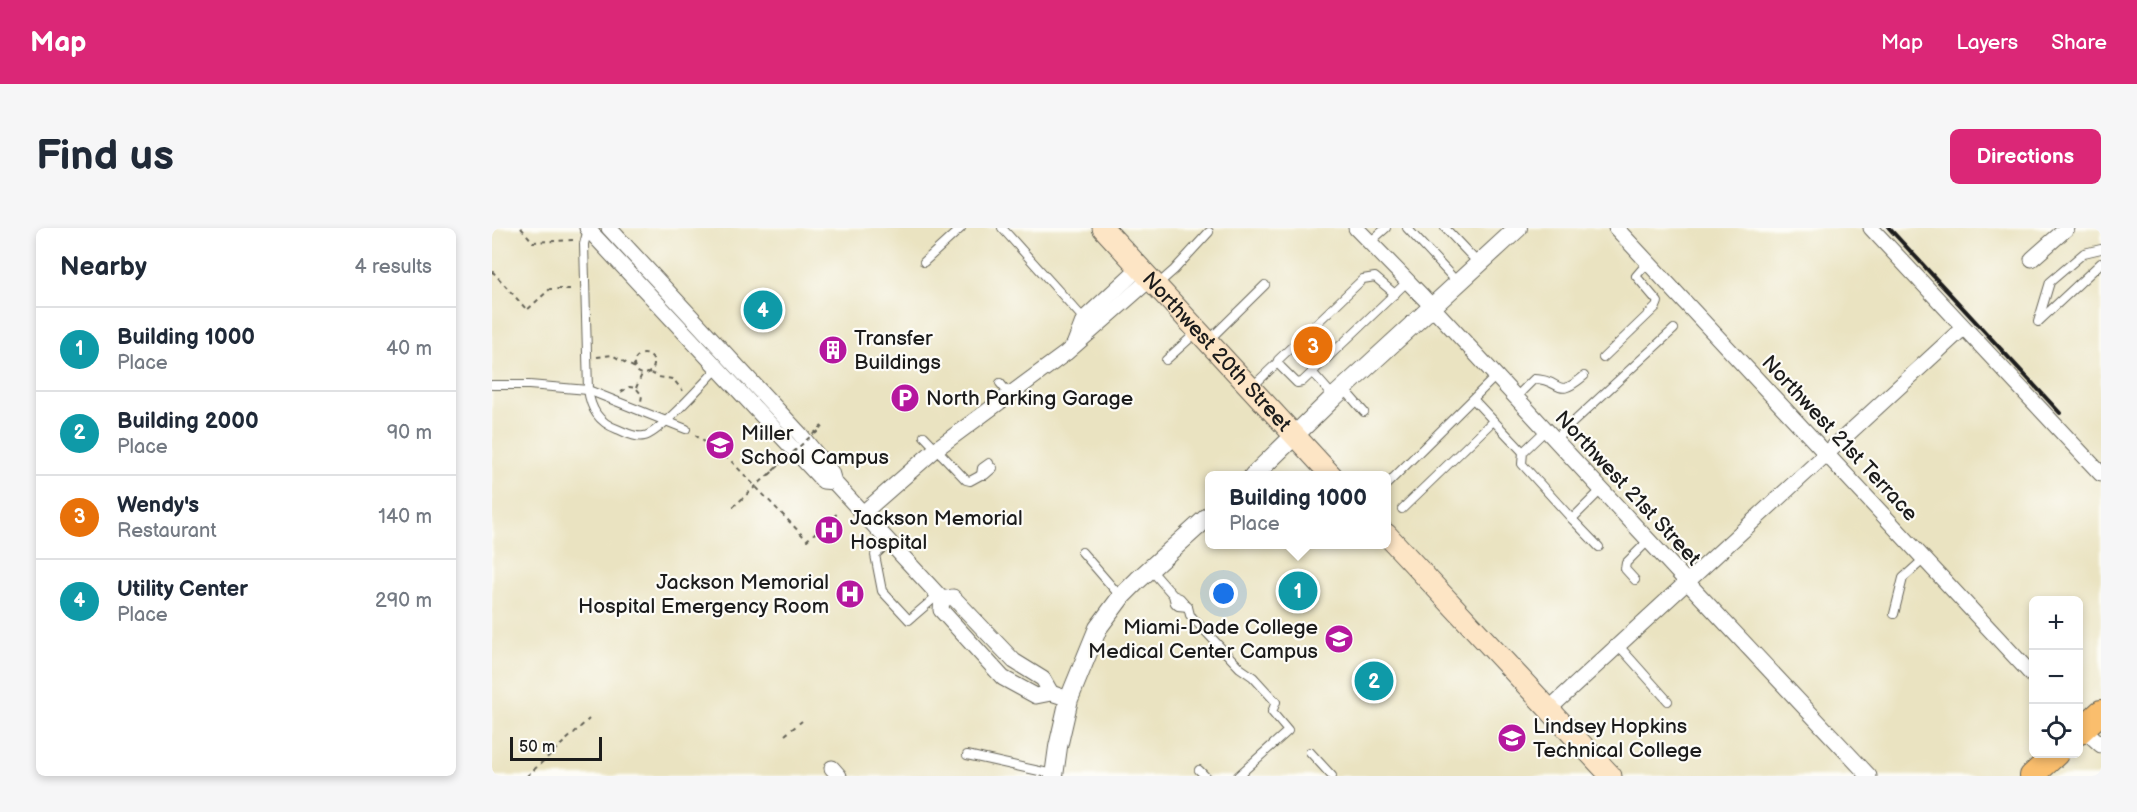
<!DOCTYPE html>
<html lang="en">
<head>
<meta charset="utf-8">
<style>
	:root { --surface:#fff; --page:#f6f6f7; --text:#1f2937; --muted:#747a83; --line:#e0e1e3; --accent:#db2777 }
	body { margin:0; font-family:"Balsamiq Sans",sans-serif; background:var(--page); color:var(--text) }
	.controls { position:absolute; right:18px; bottom:18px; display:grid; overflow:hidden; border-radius:9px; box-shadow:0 3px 9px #0003 }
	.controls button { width:54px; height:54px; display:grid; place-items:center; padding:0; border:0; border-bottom:2px solid var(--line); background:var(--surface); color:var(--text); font:30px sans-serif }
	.scale { position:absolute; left:18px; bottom:15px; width:92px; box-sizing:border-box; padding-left:6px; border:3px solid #1c1c1c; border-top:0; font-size:16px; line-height:21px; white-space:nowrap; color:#1c1c1c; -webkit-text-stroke:4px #fdfcf7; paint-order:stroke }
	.you { position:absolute; left:732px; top:366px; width:21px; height:21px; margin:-15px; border:4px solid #fff; border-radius:50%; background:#1a73e8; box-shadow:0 0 0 9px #1a73e833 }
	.badge { display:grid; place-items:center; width:39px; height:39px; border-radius:50%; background:var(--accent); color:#fff; font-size:20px; font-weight:700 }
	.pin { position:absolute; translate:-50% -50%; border:3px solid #fff; box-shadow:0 2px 6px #0006 }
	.popup { position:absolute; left:713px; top:243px; width:186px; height:78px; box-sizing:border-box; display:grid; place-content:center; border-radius:9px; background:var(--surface); filter:drop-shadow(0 2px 4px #0005); font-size:20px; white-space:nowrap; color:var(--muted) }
	.popup b { font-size:22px; color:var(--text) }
	.popup::after { content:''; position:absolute; left:50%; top:100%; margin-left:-12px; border:12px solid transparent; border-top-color:var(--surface) }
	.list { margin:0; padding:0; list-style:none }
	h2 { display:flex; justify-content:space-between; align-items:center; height:78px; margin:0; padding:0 24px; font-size:26px }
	h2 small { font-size:20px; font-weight:400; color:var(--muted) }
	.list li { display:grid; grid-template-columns:39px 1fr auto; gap:18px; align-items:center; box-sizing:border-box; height:84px; padding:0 24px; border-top:2px solid var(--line) }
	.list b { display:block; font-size:22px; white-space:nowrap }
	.list p { margin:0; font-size:20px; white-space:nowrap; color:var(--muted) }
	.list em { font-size:20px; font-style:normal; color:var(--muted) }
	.icon { flex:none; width:33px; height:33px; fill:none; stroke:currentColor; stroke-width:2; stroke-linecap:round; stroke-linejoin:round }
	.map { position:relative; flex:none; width:1609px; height:548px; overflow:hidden; border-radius:9px }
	header { display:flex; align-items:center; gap:36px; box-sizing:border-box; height:84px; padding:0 30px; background:var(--accent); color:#fff }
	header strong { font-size:28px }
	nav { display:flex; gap:33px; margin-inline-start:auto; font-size:21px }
	.intro { display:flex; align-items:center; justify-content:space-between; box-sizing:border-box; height:144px; padding:0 36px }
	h1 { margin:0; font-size:42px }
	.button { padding:15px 27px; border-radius:9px; background:var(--accent); color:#fff; font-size:21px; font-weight:700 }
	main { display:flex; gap:36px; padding:0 36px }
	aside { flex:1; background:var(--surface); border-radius:9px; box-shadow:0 3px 9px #0003 }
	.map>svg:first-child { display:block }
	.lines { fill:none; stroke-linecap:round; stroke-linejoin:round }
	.service-casing { stroke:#646256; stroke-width:10 }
	.minor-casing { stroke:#646256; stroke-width:17 }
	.tertiary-casing { stroke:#646256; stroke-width:20 }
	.secondary-casing { stroke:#646256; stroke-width:23 }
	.primary-casing { stroke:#646256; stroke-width:26 }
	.path { stroke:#646256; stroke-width:2; stroke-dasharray:4.5 4.5; stroke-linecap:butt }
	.service { stroke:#fff; stroke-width:8 }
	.minor { stroke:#fff; stroke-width:15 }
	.tertiary { stroke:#fff; stroke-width:18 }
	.secondary { stroke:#fde5c5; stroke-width:21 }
	.primary { stroke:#fabe6d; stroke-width:24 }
	.rail { stroke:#1c1c1c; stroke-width:4 }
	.path-bridge { stroke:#646256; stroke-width:2; stroke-dasharray:4.5 4.5; stroke-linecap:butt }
	.labels { text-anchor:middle; stroke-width:4.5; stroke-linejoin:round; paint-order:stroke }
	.poi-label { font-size:21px; fill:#1c1c1c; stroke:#fdfcf7; text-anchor:start }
	.street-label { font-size:21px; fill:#1c1c1c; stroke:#fdfcf7 }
</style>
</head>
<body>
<header>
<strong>Map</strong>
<nav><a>Map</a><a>Layers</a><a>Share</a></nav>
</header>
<div class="intro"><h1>Find us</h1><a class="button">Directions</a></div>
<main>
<aside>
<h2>Nearby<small>4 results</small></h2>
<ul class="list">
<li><span class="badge" style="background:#0f9aa8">1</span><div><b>Building 1000</b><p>Place</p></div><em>40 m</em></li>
<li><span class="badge" style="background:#0f9aa8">2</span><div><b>Building 2000</b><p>Place</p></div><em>90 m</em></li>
<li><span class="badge" style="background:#e8710a">3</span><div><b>Wendy's</b><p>Restaurant</p></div><em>140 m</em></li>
<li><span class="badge" style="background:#0f9aa8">4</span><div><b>Utility Center</b><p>Place</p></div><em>290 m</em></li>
</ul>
</aside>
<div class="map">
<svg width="1609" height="548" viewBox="0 0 1609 548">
	<rect width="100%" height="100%" fill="#fdfcf7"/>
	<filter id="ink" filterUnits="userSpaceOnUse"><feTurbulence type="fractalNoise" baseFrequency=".0167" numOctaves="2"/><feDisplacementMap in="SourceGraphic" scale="12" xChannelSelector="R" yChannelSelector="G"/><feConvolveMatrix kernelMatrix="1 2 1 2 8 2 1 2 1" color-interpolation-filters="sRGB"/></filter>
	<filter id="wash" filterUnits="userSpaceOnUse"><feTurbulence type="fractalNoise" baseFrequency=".008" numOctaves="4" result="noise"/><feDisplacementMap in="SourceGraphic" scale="24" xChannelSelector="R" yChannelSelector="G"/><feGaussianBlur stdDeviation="1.35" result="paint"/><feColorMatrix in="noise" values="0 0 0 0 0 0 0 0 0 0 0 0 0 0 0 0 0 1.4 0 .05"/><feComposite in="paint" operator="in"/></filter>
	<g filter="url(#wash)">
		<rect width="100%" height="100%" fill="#eae3c1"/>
	</g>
	<g filter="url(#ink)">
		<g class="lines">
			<!-- service casing -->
			<g class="service-casing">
				<g id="service">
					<path d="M510,0L592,91"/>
					<path d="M915,0L965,54"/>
					<path d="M953,0L987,36"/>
					<path d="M96,1L92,16L96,162C99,181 106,194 125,201C133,204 143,210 152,208C167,206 213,153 227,139"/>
					<path d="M878,14L894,0"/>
					<path d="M432,34L469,0"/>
					<path d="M665,57L682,42L717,4"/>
					<path d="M1547,93L1609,35"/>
					<path d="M1546,94L1558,54L1592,25L1609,21"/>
					<path d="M717,112L773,57"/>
					<path d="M1111,130L1164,79L1166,74L1144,48L1156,34"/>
					<path d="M674,132L705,104"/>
					<path d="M785,135L805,155L810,154L916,53"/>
					<path d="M820,144L842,169"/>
					<path d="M508,155L518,167"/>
					<path d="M0,157H37L96,162L194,201"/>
					<path d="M760,159L785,135L786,132L871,51L883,49L903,66"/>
					<path d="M852,161L872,184"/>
					<path d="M1024,169L1042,151C1071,151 1062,173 1092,148"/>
					<path d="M982,172L1031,224"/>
					<path d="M1054,202L1031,224L1030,236L1080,291L1109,262"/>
					<path d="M432,208L474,252L478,253L489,247H493L501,240"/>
					<path d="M1063,211L1182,101"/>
					<path d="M489,247L490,240L497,235"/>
					<path d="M894,257L1004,148"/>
					<path d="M910,281L1001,193"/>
					<path d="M1080,291L1107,319"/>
					<path d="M397,314L383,327L390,363L417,392L446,367"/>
					<path d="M590,324L628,368"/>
					<path d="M659,342L681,367L683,375L686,378L696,379L688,370L681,367"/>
					<path d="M1143,352L1133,341L1134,335L1156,313"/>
					<path d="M696,379L698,387L748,440L761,449L784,474L780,484L796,503L746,548"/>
					<path d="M1402,386L1411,350L1432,331"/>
					<path d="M1127,418L1176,473"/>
					<path d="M818,524L840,548"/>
					<path d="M475,527L561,546"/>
					<path d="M707,542L713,548"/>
				</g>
			</g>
			<!-- minor casing -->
			<g class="minor-casing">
				<g id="minor">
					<path d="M95,0L331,253L342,254"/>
					<path d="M117,0L308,206L339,244L342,254L450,371L449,382L511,450L544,468L559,465L577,471"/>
					<path d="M864,0L931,69L1196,355L1377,548"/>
					<path d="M1124,0L1542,449"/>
					<path d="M1379,0L1609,246"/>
					<path d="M1540,31L1575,0"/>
					<path d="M582,117L592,91L647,40"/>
					<path d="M371,285L444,221L574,125L658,51"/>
					<path d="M450,371L461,369L522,433L551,451L559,465"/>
					<path d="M1057,481L1471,100"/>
					<path d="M1586,496L1609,517"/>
					<path d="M340,540L347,548"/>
				</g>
			</g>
			<!-- tertiary casing -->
			<g class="tertiary-casing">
				<g id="tertiary">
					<path d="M761,248L842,169L1026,0"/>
					<path d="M562,548L566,519L577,471L606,400L629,369L646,352L718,287"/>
				</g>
			</g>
			<!-- secondary casing -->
			<g class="secondary-casing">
				<g id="secondary">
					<path id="s1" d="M611,0L840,248"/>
					<path d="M894,306L1119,548"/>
				</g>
			</g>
			<!-- primary casing -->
			<g class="primary-casing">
				<g id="primary">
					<path d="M1586,505L1609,484"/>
					<path d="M1540,548L1564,526"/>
				</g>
			</g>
			<!-- path -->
			<g class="path">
				<path d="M29,0L41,14L82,12"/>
				<path d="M0,45L1,44L35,82L58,61H80"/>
				<circle cx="152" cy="136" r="10"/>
				<path d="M105,129L120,127L143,140"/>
				<path d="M159,145L166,149L181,151L191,163"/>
				<path d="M144,160L150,146"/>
				<path d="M129,164L137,159L144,160L150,167L149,174"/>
				<path d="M323,206L331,199"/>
				<path d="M203,207L239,233L315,312L348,283"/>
				<path d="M277,247L293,232"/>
				<path d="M241,279H242"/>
				<path d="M293,507L310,493"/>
				<path d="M35,548L97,491"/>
			</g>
			<!-- service -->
			<use href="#service" class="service"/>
			<!-- minor -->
			<use href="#minor" class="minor"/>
			<!-- tertiary -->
			<use href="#tertiary" class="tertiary"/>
			<!-- secondary -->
			<use href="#secondary" class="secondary"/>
			<!-- primary -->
			<use href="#primary" class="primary"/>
			<!-- rail -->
			<path class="rail" d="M1397,0L1568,185"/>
			<!-- path-bridge -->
			<path class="path-bridge" d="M241,279L330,198"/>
		</g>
	</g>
	<!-- icons -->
	<defs>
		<g id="building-disc" transform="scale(1.5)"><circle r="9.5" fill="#b5179e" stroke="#fdfcf7"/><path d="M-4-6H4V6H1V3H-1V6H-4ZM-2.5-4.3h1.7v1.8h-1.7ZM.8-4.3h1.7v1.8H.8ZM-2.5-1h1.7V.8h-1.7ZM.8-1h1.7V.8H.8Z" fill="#fff"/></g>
		<g id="parking-disc" transform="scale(1.5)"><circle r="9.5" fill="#b5179e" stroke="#fdfcf7"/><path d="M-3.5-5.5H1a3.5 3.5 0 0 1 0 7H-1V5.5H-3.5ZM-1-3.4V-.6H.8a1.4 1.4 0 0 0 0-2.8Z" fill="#fff"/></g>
		<g id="university-disc" transform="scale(1.5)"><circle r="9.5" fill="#b5179e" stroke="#fdfcf7"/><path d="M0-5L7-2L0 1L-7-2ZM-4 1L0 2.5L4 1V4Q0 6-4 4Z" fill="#fff"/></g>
		<g id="hospital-disc" transform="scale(1.5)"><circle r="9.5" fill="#b5179e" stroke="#fdfcf7"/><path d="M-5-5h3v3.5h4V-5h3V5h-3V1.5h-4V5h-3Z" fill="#fff"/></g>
	</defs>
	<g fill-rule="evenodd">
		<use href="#building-disc" x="341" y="122"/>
		<use href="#parking-disc" x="413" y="170"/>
		<use href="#university-disc" x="228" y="217"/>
		<use href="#hospital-disc" x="337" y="302"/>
		<use href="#hospital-disc" x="358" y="366"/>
		<use href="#university-disc" x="847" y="411"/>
		<use href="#university-disc" x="1020" y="510"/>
	</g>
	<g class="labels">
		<!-- poi labels -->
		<g class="poi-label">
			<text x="362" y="117">Transfer<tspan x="362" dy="24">Buildings</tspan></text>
			<text x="434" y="177">North Parking Garage</text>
			<text x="249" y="212">Miller<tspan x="249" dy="24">School Campus</tspan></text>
			<text x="358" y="297">Jackson Memorial<tspan x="358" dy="24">Hospital</tspan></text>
			<text x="337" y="361" text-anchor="end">Jackson Memorial<tspan x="337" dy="24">Hospital Emergency Room</tspan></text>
			<text x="826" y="406" text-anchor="end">Miami-Dade College<tspan x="826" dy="24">Medical Center Campus</tspan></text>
			<text x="1041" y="505">Lindsey Hopkins<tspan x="1041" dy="24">Technical College</tspan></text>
		</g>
		<!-- street labels -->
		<g class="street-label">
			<text dy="7" stroke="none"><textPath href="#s1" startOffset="168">Northwest 20th Street</textPath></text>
			<text transform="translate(1348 210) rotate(47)" y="7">Northwest 21st Terrace</text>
			<text transform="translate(1136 260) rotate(47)" y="7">Northwest 21st Street</text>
		</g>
	</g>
</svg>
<div class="controls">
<button>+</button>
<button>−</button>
<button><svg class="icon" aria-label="locate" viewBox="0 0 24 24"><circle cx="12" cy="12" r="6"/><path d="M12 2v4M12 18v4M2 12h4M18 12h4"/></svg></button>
</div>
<div class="scale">50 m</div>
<div class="you"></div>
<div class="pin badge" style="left:806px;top:363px;background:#0f9aa8">1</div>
<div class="popup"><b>Building 1000</b>Place</div>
<div class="pin badge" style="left:882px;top:453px;background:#0f9aa8">2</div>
<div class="pin badge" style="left:821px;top:118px;background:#e8710a">3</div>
<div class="pin badge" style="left:271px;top:82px;background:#0f9aa8">4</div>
</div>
</main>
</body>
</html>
